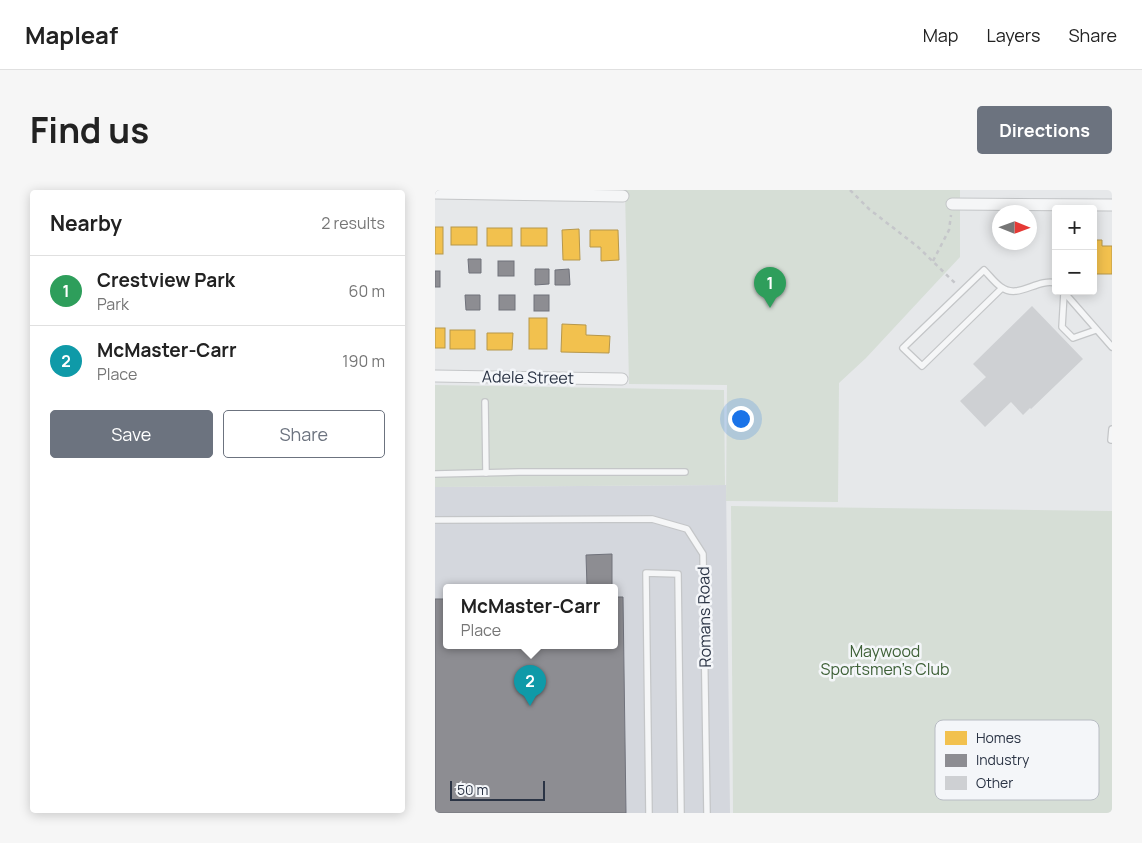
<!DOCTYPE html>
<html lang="en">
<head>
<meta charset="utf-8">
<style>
	:root { --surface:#fff; --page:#f6f6f6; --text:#222; --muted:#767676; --line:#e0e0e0; --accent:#6c737f }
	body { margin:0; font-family:Manrope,sans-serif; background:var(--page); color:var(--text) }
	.controls { position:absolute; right:15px; top:15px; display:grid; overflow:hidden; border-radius:5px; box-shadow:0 2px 12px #0003 }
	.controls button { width:45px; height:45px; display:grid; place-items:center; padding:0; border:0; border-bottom:1px solid var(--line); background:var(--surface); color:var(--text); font:25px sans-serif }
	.compass { position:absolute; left:557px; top:15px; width:45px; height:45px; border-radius:50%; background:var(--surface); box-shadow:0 2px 12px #0003; rotate:91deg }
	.scale { position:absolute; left:15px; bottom:12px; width:95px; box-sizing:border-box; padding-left:5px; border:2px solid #2b3445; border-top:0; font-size:14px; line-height:18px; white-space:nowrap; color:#2b3445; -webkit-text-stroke:4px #f4f6f9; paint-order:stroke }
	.you { position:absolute; left:305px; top:228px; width:18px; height:18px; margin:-12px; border:4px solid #fff; border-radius:50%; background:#1a73e8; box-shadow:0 0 0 8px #1a73e833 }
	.badge { display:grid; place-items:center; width:32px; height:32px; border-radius:50%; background:var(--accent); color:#fff; font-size:16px; font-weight:700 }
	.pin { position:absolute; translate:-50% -41px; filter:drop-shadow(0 1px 2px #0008) }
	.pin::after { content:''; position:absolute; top:26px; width:18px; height:15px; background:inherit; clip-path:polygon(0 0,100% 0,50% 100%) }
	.popup { position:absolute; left:8px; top:394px; width:175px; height:65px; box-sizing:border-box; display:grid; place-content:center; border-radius:5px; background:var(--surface); filter:drop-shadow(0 1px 4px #0005); font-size:16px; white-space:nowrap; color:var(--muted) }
	.popup b { font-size:19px; color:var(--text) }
	.popup::after { content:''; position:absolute; left:50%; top:100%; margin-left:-10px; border:10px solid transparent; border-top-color:var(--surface) }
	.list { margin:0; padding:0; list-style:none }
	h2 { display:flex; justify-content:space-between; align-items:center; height:65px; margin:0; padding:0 20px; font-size:21px }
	h2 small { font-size:16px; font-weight:400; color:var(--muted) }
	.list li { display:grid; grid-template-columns:32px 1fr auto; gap:15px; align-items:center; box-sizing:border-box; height:70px; padding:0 20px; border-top:1px solid var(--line) }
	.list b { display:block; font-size:19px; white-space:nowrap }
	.list p { margin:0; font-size:16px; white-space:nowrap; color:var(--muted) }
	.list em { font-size:16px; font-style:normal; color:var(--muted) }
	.actions { display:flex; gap:10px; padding:15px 20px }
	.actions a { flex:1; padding:11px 0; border:1px solid var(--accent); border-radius:5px; text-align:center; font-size:18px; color:var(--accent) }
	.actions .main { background:var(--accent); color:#fff }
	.map { position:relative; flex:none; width:677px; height:623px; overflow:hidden; border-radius:5px }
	header { display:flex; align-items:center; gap:30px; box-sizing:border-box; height:70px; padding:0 25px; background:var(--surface); border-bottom:1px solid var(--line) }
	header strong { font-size:24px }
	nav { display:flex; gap:28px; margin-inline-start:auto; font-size:18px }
	.intro { display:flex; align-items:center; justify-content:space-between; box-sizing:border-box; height:120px; padding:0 30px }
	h1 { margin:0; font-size:35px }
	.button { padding:12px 22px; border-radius:5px; background:var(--accent); color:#fff; font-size:18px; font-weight:700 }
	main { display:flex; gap:30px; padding:0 30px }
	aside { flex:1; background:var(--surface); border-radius:5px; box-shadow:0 2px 12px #0003 }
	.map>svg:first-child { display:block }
	.built { fill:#d4d7dd; fill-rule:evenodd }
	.green { fill:#d6ded6 }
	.homes { fill:#f2c14e; stroke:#b6974b }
	.industry { fill:#8d8d92; stroke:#70727b }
	.building { fill:#ced0d3 }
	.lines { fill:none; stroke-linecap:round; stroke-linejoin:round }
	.lane-casing { stroke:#c4c6c8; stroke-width:8 }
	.street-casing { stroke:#c4c6c8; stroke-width:13 }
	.path { stroke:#c5c6ca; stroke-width:2.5; stroke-dasharray:4 4; stroke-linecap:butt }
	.lane { stroke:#f5f6f7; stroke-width:5.5 }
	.street { stroke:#f5f6f7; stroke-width:11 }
	.labels { text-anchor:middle; stroke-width:5; stroke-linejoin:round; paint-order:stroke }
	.street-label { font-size:16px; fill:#2b3445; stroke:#f4f6f9 }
	.park-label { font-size:16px; fill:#3f6138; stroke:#f4f6f9 }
	.key { fill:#f4f6f9; stroke:#b8bcc3; stroke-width:1 }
	.key-label { font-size:14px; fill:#2b3445 }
</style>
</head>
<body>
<header>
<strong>Mapleaf</strong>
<nav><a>Map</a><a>Layers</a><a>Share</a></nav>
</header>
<div class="intro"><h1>Find us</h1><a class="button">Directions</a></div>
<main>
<aside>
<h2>Nearby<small>2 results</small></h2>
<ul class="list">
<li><span class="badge" style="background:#2e9e5b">1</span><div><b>Crestview Park</b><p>Park</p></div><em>60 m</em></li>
<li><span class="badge" style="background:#0f9aa8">2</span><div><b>McMaster-Carr</b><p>Place</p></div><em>190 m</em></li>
</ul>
<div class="actions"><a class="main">Save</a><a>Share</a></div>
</aside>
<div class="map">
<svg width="677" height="623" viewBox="0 0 677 623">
	<rect width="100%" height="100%" fill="#e6e8ea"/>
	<!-- built -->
	<path class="built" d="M291,295L295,623H0V297ZM11,397H179V455H11Z"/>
	<!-- green -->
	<g class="green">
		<path d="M190,0H525V67L431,168L404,193L403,312L291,311L292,195L194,194Z"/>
		<path d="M0,195L289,200L290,295L0,297Z"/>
		<path d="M296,316L677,321V623H298Z"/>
	</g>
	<!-- homes -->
	<g class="homes">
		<rect x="0" y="37" width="8" height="27"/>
		<rect x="16" y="37" width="26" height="18"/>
		<rect x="52" y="38" width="25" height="18"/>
		<rect x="86" y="38" width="26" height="18"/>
		<path d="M144,39L145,70H128L127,40Z"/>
		<path d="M155,40H183L184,70L166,71V57H155Z"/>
		<path d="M658,50H667V56H677V84H658Z"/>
		<rect x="94" y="128" width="18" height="31"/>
		<path d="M127,134L151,135V145L175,146L174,163L126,162Z"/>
		<rect x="0" y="138" width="10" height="20"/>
		<rect x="15" y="140" width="25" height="19"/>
		<path d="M52,143H78L77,160H52Z"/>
	</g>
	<!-- industry -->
	<g class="industry">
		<path d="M33,69H46V83H34Z"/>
		<rect x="63" y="71" width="16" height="15"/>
		<path d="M100,79H114V94L100,95Z"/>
		<path d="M134,79L135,95H120V80Z"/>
		<rect x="0" y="81" width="5" height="16"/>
		<path d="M30,105H45V120H31Z"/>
		<rect x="64" y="105" width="16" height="15"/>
		<rect x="99" y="105" width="15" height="16"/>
		<path d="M177,364V397H152L151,365Z"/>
		<path d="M179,407H188L191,623H0V409H11V455H179Z"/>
	</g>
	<!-- building -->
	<path class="building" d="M597,116L648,169L596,219L595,218L588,225L576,212L550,237L525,211L551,187L538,174Z"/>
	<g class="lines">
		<!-- lane casing -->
		<g class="lane-casing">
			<g id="lane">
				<path d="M567,98L487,176L468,158L549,80C554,85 560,93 566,97C583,110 602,88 621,93"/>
				<path d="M628,101L677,157"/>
				<path d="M629,103L627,137L638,148L661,140"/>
				<path d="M50,212L51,283"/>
				<path d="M676,250L677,239"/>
				<path d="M0,284L84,282H250"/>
				<path d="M0,330L217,329L252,339L268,364L272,623"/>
				<path d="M214,623L211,383L243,384L246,623"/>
			</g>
		</g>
		<!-- street casing -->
		<g class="street-casing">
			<g id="street">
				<path d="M0,3L188,6"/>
				<path d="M517,14L677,15"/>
				<path d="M0,186L187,189"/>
			</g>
		</g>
		<!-- path -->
		<g class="path">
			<path d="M415,0L434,19L483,57L522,95"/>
			<path d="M498,71L514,40L516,25"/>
		</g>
		<!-- lane -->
		<use href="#lane" class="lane"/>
		<!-- street -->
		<use href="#street" class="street"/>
	</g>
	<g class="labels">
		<!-- street labels -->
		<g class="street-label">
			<text transform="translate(93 187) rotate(1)" y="6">Adele Street</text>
			<text transform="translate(269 427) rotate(-91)" y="6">Romans Road</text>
		</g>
		<!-- park labels -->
		<g class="park-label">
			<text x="450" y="467">Maywood<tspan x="450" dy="18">Sportsmen's Club</tspan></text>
		</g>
	</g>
	<!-- legend -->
	<rect x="500" y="530" width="164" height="80" rx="8" class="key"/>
	<rect x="510" y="541" width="22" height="14" fill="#f2c14e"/>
	<rect x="510" y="564" width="22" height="13" fill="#8d8d92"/>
	<rect x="510" y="586" width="22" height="14" fill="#ced0d3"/>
	<g class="key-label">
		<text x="541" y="553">Homes</text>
		<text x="541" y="575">Industry</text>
		<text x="541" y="598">Other</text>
	</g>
</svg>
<div class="controls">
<button>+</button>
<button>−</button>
</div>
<svg class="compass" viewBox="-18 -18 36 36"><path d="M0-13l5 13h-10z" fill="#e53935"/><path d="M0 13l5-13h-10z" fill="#767676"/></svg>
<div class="scale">50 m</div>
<div class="you"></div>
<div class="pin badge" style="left:335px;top:118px;background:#2e9e5b">1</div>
<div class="pin badge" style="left:95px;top:516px;background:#0f9aa8">2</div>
<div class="popup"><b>McMaster-Carr</b>Place</div>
</div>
</main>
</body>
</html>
